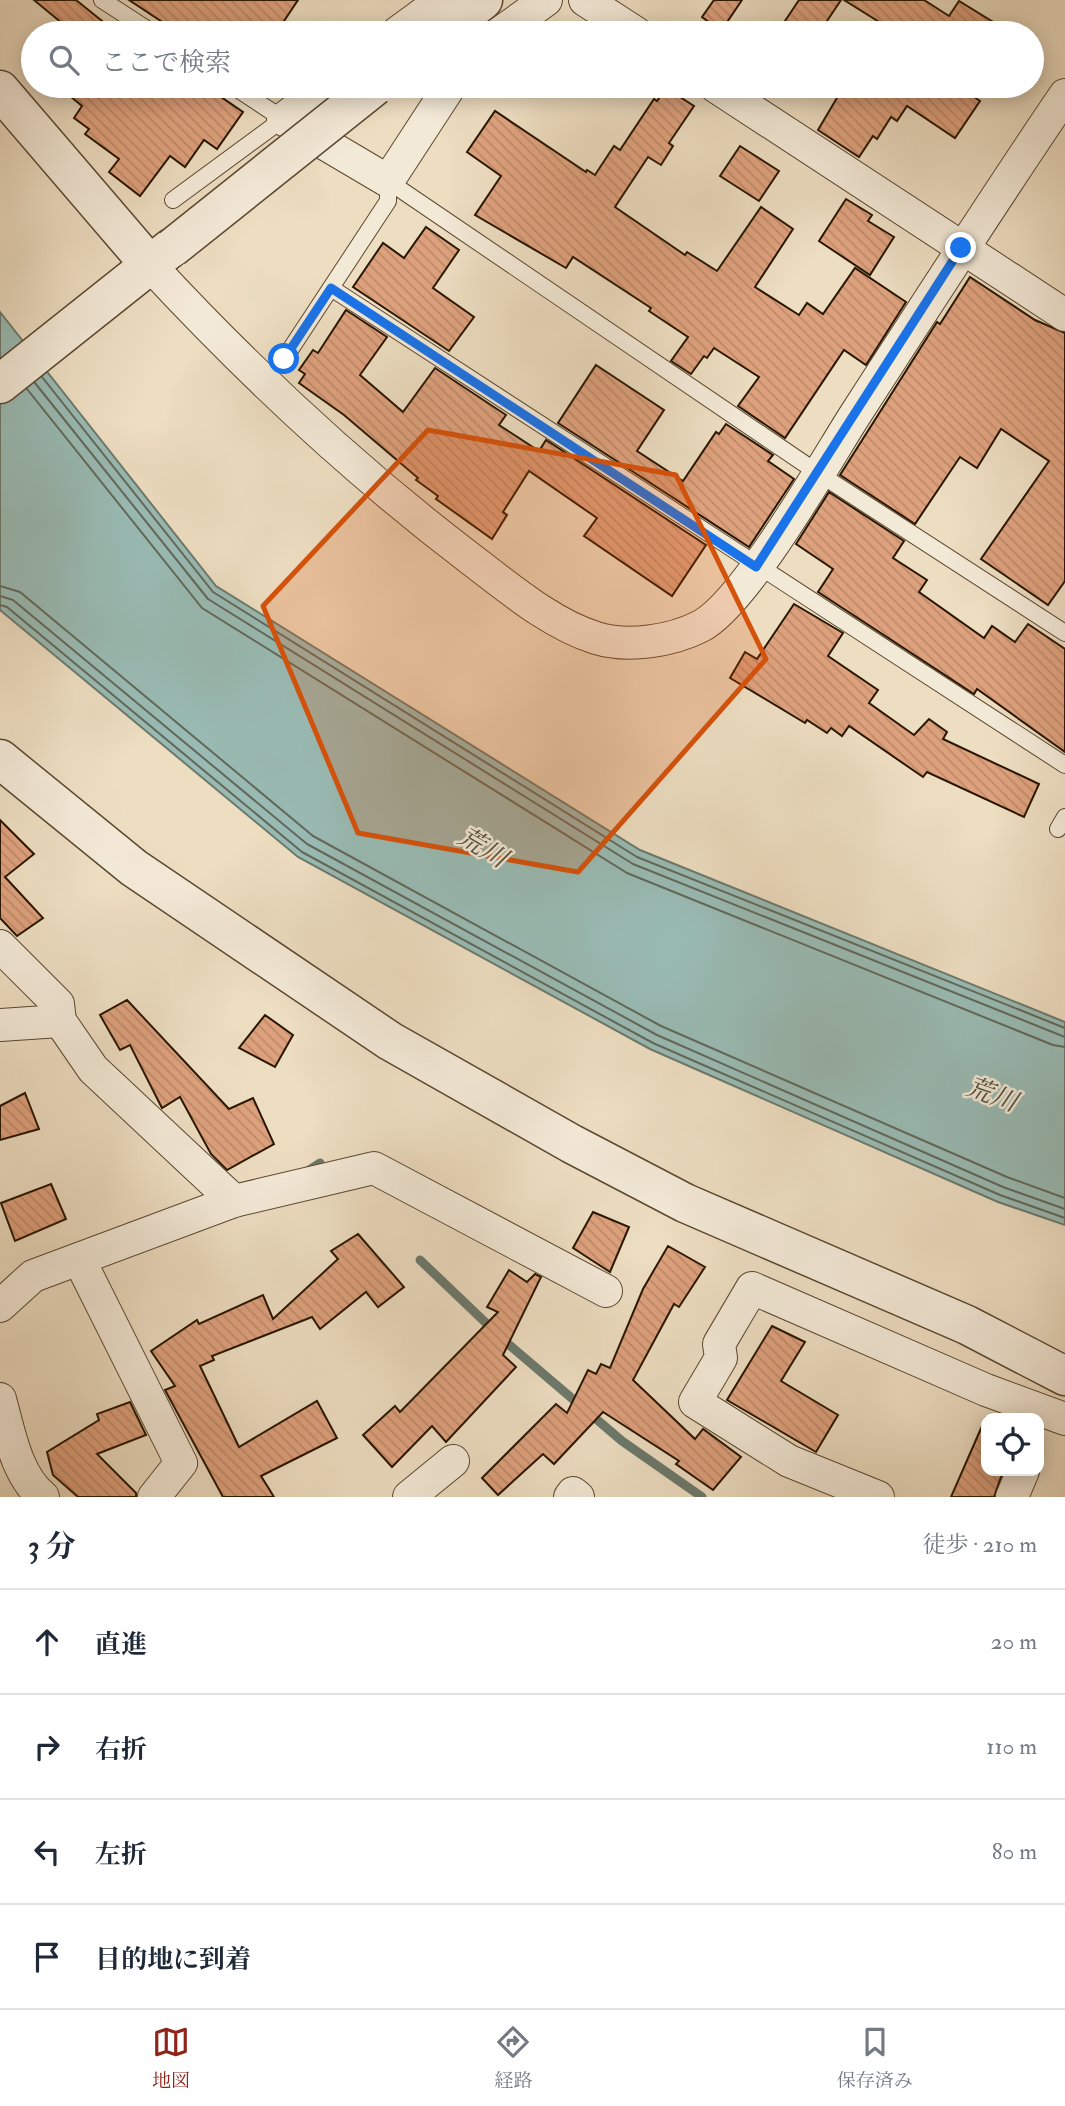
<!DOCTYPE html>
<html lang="ja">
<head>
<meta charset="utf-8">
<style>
	:root { --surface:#fff; --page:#f6f6f7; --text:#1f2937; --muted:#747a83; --line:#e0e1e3; --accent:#8f2418 }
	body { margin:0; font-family:"IM FELL Double Pica","Noto Serif JP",serif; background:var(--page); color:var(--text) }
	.controls { position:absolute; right:21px; bottom:21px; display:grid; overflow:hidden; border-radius:14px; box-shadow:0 4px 18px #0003 }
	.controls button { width:63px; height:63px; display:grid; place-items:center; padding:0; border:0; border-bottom:2px solid var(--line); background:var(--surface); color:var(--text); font:35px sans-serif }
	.stop { position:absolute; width:21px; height:21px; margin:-16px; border:5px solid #1a73e8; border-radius:50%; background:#fff }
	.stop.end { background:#1a73e8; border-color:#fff; box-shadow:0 2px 7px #0008 }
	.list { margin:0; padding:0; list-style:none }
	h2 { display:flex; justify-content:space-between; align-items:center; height:91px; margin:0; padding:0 28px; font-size:30px }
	h2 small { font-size:23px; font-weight:400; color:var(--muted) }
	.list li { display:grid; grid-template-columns:46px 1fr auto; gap:21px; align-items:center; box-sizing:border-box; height:105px; padding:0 28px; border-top:2px solid var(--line) }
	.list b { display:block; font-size:26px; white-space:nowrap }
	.list em { font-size:23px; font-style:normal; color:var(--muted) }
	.icon { flex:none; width:38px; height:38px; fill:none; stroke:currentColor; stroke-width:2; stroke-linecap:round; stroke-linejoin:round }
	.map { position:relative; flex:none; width:1065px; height:1497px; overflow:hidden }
	.search { position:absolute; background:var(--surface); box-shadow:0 4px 18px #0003; left:21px; right:21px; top:21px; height:77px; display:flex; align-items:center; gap:18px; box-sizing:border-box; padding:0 24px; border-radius:38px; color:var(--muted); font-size:26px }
	.sheet { height:511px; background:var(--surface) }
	nav { display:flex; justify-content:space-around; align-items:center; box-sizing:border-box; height:98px; border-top:2px solid var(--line); background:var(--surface); font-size:19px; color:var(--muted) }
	nav a { display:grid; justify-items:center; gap:4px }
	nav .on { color:var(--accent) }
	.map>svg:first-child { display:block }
	.water { fill:#99bbb4; stroke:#6c796c; stroke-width:2 }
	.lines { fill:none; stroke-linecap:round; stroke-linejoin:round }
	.shore { stroke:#61685a; stroke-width:2 }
	.stream { stroke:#6c796c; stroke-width:9 }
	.building { fill:url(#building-back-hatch); stroke:#291600; stroke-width:2 }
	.service-casing { stroke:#5a4830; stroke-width:18 }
	.minor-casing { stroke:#5a4830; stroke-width:34 }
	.tertiary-casing { stroke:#5a4830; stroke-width:41 }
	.service { stroke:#f3e9d7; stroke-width:16 }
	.minor { stroke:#f3e9d7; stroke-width:32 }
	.tertiary { stroke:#f3e9d7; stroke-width:38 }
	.tertiary-bridge-casing { stroke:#5a4830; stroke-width:41; stroke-linecap:butt }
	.tertiary-bridge { stroke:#f3e9d7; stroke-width:38 }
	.route { stroke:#1a73e8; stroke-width:9 }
	.marked { fill:#d5520b; fill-opacity:0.2; stroke:#d5520b; stroke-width:5; stroke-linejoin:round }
	.labels { text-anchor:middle; stroke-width:5; stroke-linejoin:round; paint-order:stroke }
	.water-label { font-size:26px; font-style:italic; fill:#50503f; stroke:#f3e9d7 }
</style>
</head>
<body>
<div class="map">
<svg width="1065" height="1497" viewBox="0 0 1065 1497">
	<defs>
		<pattern id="building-back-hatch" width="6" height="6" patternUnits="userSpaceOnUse" patternTransform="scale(1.75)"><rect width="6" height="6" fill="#dea17d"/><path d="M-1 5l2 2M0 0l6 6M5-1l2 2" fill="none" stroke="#be8a6a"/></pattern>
	</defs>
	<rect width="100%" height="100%" fill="#edddc1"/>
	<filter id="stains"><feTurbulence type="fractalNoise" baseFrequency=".00286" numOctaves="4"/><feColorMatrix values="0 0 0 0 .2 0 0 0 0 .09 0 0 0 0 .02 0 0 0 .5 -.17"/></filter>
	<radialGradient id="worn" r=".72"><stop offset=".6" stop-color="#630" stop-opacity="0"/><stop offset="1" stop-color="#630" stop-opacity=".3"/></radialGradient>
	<!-- water -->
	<path class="water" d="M0,312L216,586L640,850L1065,1022V1225L998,1202L650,1049L298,857L0,610Z"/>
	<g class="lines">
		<!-- shore -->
		<g class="shore">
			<path d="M42,377L213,592L637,857L1065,1028"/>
			<path d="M35,383L208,599L633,864L1065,1037"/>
			<path d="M27,389L202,608L627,873L1053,1045L1065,1047"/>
			<path d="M0,586L20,592L313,836L661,1026L1007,1177L1065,1198"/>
			<path d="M0,596L13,600L307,844L657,1035L1003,1187L1065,1209"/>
			<path d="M0,605L7,607L302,852L653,1043L1000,1195L1065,1218"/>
		</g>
		<!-- stream -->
		<g class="stream">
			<path d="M306,1172L320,1163"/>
			<path d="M420,1260L507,1343L622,1441L702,1497"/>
		</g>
	</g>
	<!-- building -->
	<g class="building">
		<path d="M34,0H76L117,33H74Z"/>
		<path d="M129,0H298L276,33H179Z"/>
		<path d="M714,0H742L721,31L702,17Z"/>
		<path d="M799,0H841L819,33H777Z"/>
		<path d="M844,0H924L949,16L959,1L1011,33H879L884,25Z"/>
		<path d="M58,86H205L243,112L217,149L204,140L185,167L170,156L140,196L109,172L119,159L85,134L89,129L74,118L82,106Z"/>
		<path d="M844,86H957L980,101L955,138L907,106L897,121L891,117L877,139L873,136L859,157L818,130Z"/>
		<path d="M666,88L694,106L669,143L673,146L661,165L648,157L615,207L685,255L687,252L717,271L761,207L793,229L755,287L799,315L807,303L823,314L855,268L906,302L866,365L844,350L785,438L738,406L759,377L714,348L707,358L704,356L691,374L671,361L688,337L649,311L651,308L573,257L566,268L475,215L501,176L467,152L495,111L586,172L587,170L595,175L614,146L620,150L654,99L657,101Z"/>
		<path d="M740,146L779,171L759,201L720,176Z"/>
		<path d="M846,199L872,215L868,221L894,237L870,275L819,241Z"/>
		<path d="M426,227L459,250L433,288L474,317L449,351L353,287L383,243L404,258Z"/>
		<path d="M970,277L1035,320L1065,333V581L1048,605L981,559L1049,461L1001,429L977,468L960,457L915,524L840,475L937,322L940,324Z"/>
		<path d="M346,310L387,337L360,375L403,412L435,368L506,415L499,425L539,451L546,440L706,545L672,596L584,536L597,518L529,471L503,512L507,515L492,539L436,499L438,496L416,480L418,478L344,415L299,383L305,374L299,370L313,350L318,353Z"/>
		<path d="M596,365L664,410L637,451L683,481L716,432L719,434L726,424L773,455L768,461L794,479L749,547L558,423Z"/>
		<path d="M829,492L904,541L893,558L927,580L919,592L984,638L992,626L1015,642L1028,624L1065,649V752L977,689L974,694L818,592L833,569L796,544Z"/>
		<path d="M794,604L843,633L828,656L878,690L869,703L914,735L929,719L947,732L943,739L1039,784L1024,817L927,772L923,777L849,726L842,736L831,728L827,733L807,720L805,723L730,678L745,652L757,659Z"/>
		<path d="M0,820L34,854L5,877L43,918L17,936L0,918Z"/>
		<path d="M127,1000L229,1109L253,1098L274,1144L227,1170L211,1154L180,1097L162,1108L130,1045L120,1050L100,1015Z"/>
		<path d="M265,1015L293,1035L275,1067L239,1048Z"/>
		<path d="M25,1093L39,1129L0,1140V1106Z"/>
		<path d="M51,1184L66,1219L15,1241L1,1203Z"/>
		<path d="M593,1212L629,1227L610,1272L573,1248Z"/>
		<path d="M358,1234L404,1287L378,1307L366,1292L320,1329L312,1317L212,1356L214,1360L200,1366L239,1447L317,1401L337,1438L261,1476L274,1497H223L165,1390L175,1386L151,1351L197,1320L199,1324L263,1295L273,1319L338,1259L331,1251Z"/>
		<path d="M668,1246L705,1267L679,1307L674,1304L633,1380L695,1439L703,1429L741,1457L713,1490L676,1464L679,1461L603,1412L554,1464L543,1454L498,1495L482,1478L556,1404L567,1413L588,1370L596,1374L601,1364L610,1368L643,1289Z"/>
		<path d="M509,1270L527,1282L535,1274L541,1277L503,1355L516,1367L446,1442L432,1426L392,1467L363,1435L395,1406L400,1412L498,1312L487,1307Z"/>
		<path d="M772,1326L805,1342L781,1381L838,1415L816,1452L727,1400Z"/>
		<path d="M130,1402L146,1435L97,1454L136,1493V1497H78L53,1475L47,1452L99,1420L97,1414Z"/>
		<path d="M986,1417V1471H1003L994,1497H951Z"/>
	</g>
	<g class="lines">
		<!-- service casing -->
		<g class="service-casing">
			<g id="service">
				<path d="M102,0L153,33"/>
				<path d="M388,181L818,473L1065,633"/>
				<path d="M173,200L283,119L233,86"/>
				<path d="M331,288L1065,765"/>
				<path d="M284,359L388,201V181"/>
				<path d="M1058,829L1065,817"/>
			</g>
		</g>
		<!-- minor casing -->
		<g class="minor-casing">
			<g id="minor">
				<path d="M585,0L636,33"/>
				<path d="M397,33L442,0"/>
				<path d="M500,33L546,0"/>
				<path d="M327,86L283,119L388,181L450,86"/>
				<path d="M715,86L1065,315"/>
				<path d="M150,265C249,372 355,471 472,560C509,588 551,624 596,638C628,648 672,641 701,626C745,603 825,462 855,415C924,308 993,201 1065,95"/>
				<path d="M0,946L58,1004L60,1021L93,1069L234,1201"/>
				<path d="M0,1025L60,1021"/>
				<path d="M79,1259L181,1463L154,1497"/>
				<path d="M0,1306L33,1276L234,1201L374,1168L606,1291"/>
				<path d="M0,1399C9,1431 16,1475 43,1497"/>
				<path d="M409,1497L453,1461"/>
				<path d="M570,1497L573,1493L578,1497"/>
				<path d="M878,1497L789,1461L695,1402L721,1358L719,1344L752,1288L986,1390L1065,1419"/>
				<path d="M1012,1497L1023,1471"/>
			</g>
		</g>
		<!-- tertiary casing -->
		<g class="tertiary-casing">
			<g id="tertiary">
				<path d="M441,33L483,0"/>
				<path d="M0,90L150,265"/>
				<path d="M0,384L171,248"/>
				<path d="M0,759L134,868L390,1041L572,1144L685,1203L967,1325L1065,1376"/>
			</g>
		</g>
		<!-- service -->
		<use href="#service" class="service"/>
		<!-- minor -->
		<use href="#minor" class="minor"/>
		<!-- tertiary -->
		<use href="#tertiary" class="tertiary"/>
		<!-- tertiary-bridge casing -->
		<g class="tertiary-bridge-casing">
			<path id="tertiary-bridge" d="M172,248L375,86"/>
		</g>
		<!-- tertiary-bridge -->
		<use href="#tertiary-bridge" class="tertiary-bridge"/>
	</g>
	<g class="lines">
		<!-- route -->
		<path class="route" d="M284,359L331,288L756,567L961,248"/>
	</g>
	<!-- marked area -->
	<path class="marked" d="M428,430L676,475L766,659L578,872L358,833L263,606Z"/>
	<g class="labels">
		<!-- water labels -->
		<g class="water-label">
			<text transform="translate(483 847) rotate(31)" y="9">荒川</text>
			<text transform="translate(992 1094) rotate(20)" y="9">荒川</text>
		</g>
	</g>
	<rect width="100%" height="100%" filter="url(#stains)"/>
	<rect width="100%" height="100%" fill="url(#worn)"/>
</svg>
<div class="controls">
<button><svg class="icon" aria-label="locate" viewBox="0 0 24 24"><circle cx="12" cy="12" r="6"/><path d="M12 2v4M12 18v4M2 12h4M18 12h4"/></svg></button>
</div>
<div class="stop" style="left:284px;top:359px"></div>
<div class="stop end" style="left:961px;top:248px"></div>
<div class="search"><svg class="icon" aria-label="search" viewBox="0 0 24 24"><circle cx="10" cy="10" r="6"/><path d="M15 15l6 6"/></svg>ここで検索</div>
</div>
<section class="sheet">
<h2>3 分<small>徒歩 · 210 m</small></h2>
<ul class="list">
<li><svg class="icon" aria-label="ahead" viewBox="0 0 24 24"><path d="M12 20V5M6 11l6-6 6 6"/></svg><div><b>直進</b></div><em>20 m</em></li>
<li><svg class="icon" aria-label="right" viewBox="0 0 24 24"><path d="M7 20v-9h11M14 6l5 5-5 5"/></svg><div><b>右折</b></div><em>110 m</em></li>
<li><svg class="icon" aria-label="left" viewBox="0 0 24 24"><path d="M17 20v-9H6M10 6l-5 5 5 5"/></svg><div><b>左折</b></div><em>80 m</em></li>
<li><svg class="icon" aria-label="arrive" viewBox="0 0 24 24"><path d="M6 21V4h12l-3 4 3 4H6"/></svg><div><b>目的地に到着</b></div></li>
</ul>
</section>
<nav>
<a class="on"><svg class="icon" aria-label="map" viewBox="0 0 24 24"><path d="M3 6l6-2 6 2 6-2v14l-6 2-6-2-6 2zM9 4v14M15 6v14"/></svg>地図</a>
<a><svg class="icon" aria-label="directions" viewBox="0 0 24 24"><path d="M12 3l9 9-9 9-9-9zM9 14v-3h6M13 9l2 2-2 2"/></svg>経路</a>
<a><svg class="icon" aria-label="saved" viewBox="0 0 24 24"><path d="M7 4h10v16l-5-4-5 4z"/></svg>保存済み</a>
</nav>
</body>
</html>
